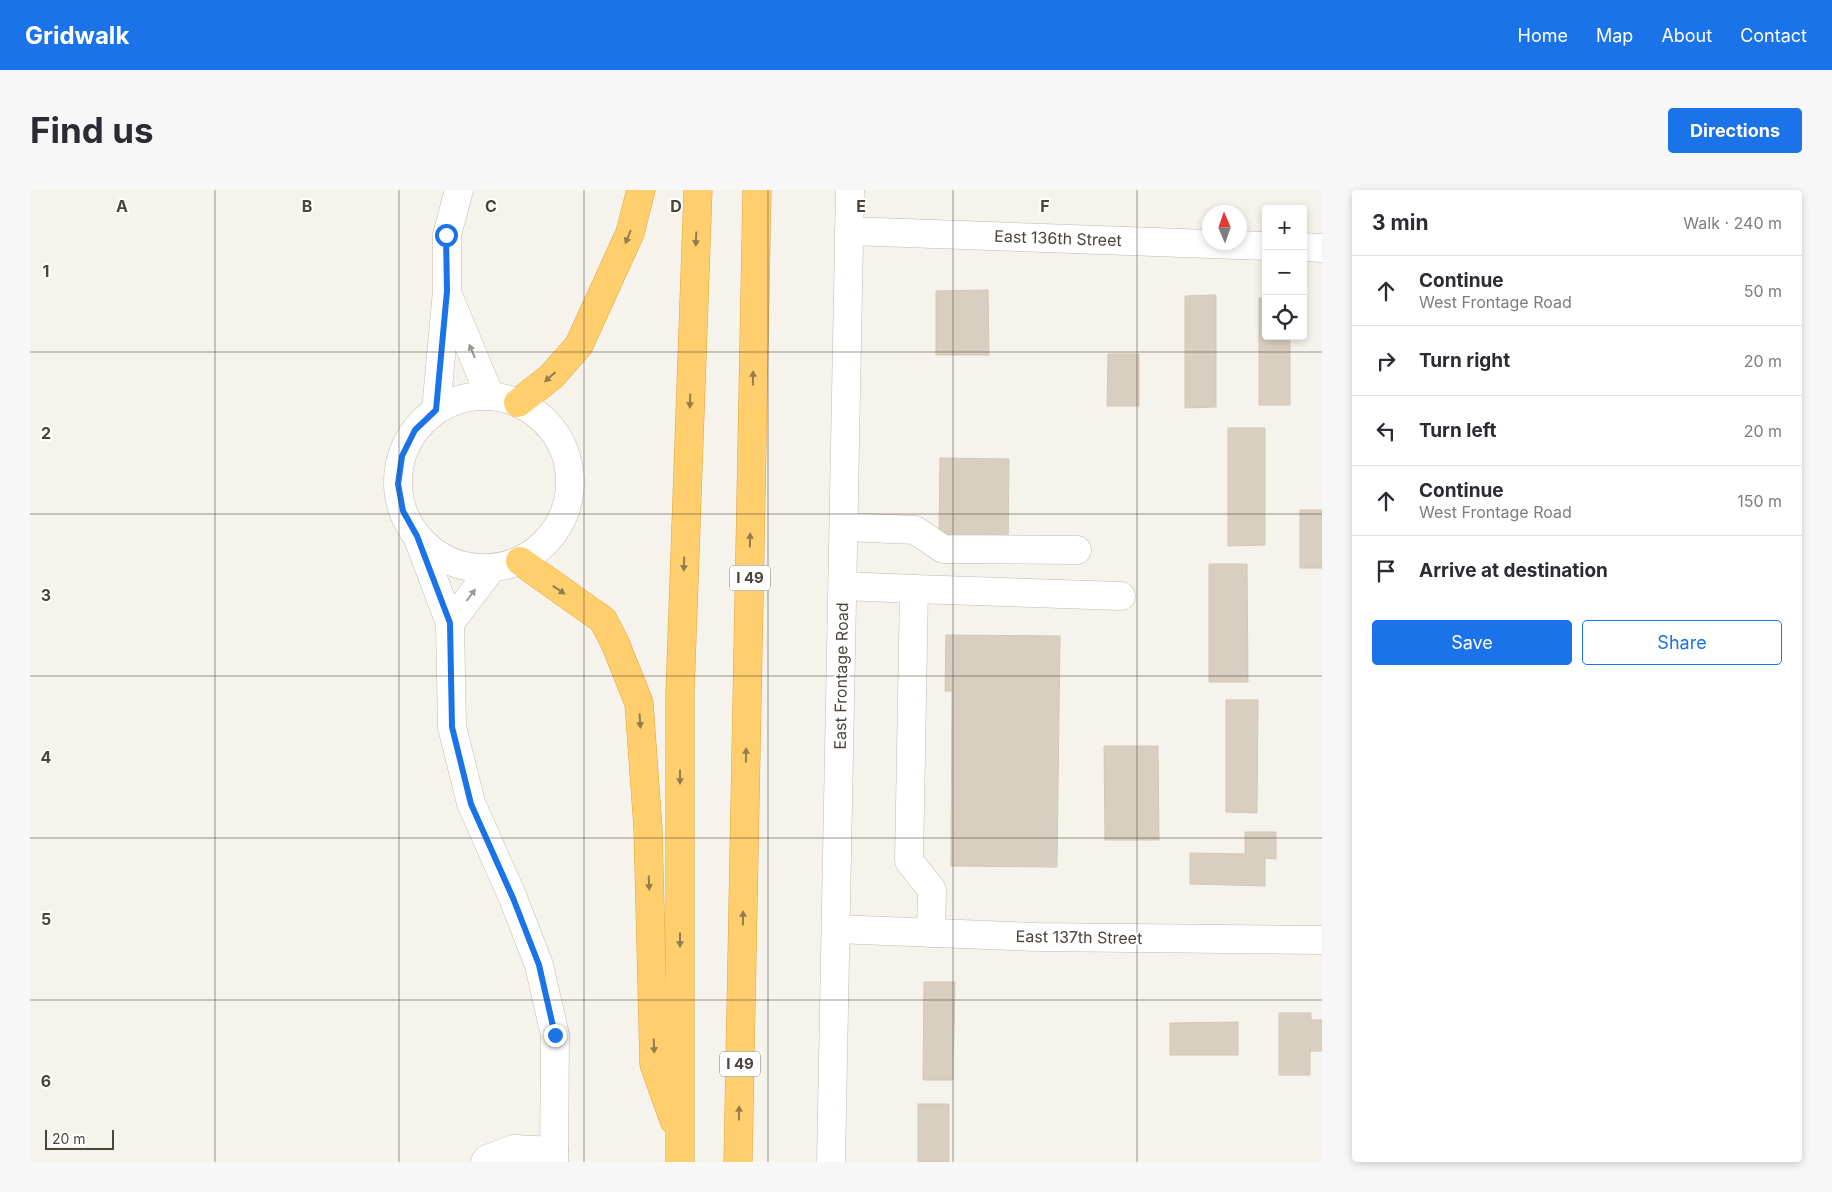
<!DOCTYPE html>
<html lang="en">
<head>
<meta charset="utf-8">
<style>
	:root { --surface:#fff; --page:#f7f7f7; --text:#2b2b33; --muted:#7c7c81; --line:#e1e1e2; --accent:#1a73e8 }
	body { margin:0; font-family:Inter,sans-serif; background:var(--page); color:var(--text) }
	.controls { position:absolute; right:15px; top:15px; display:grid; overflow:hidden; border-radius:5px; box-shadow:0 2px 8px #0003 }
	.controls button { width:45px; height:45px; display:grid; place-items:center; padding:0; border:0; border-bottom:1px solid var(--line); background:var(--surface); color:var(--text); font:25px sans-serif }
	.compass { position:absolute; left:1172px; top:15px; width:45px; height:45px; border-radius:50%; background:var(--surface); box-shadow:0 2px 8px #0003; rotate:358deg }
	.scale { position:absolute; left:15px; bottom:12px; width:69px; box-sizing:border-box; padding-left:5px; border:2px solid #4b4439; border-top:0; font-size:14px; line-height:18px; white-space:nowrap; color:#4b4439; -webkit-text-stroke:4px #fff; paint-order:stroke }
	.stop { position:absolute; width:15px; height:15px; margin:-11px; border:4px solid #1a73e8; border-radius:50%; background:#fff }
	.stop.end { background:#1a73e8; border-color:#fff; box-shadow:0 1px 5px #0008 }
	.list { margin:0; padding:0; list-style:none }
	h2 { display:flex; justify-content:space-between; align-items:center; height:65px; margin:0; padding:0 20px; font-size:21px }
	h2 small { font-size:16px; font-weight:400; color:var(--muted) }
	.list li { display:grid; grid-template-columns:32px 1fr auto; gap:15px; align-items:center; box-sizing:border-box; height:70px; padding:0 20px; border-top:1px solid var(--line) }
	.list b { display:block; font-size:19px; white-space:nowrap }
	.list p { margin:0; font-size:16px; white-space:nowrap; color:var(--muted) }
	.list em { font-size:16px; font-style:normal; color:var(--muted) }
	.actions { display:flex; gap:10px; padding:15px 20px }
	.actions a { flex:1; padding:11px 0; border:1px solid var(--accent); border-radius:5px; text-align:center; font-size:18px; color:var(--accent) }
	.actions .main { background:var(--accent); color:#fff }
	.icon { flex:none; width:28px; height:28px; fill:none; stroke:currentColor; stroke-width:2; stroke-linecap:round; stroke-linejoin:round }
	.map { position:relative; flex:none; width:1292px; height:972px; overflow:hidden; border-radius:5px }
	header { display:flex; align-items:center; gap:30px; box-sizing:border-box; height:70px; padding:0 25px; background:var(--accent); color:#fff }
	header strong { font-size:24px }
	nav { display:flex; gap:28px; margin-inline-start:auto; font-size:18px }
	.intro { display:flex; align-items:center; justify-content:space-between; box-sizing:border-box; height:120px; padding:0 30px }
	h1 { margin:0; font-size:35px }
	.button { padding:12px 22px; border-radius:5px; background:var(--accent); color:#fff; font-size:18px; font-weight:700 }
	main { display:flex; gap:30px; padding:0 30px }
	aside { flex:1; background:var(--surface); border-radius:5px; box-shadow:0 2px 8px #0003 }
	.map>svg:first-child { display:block }
	.building { fill:#d8cfc1; stroke:#d3c7b4 }
	.lines { fill:none; stroke-linecap:round; stroke-linejoin:round }
	.minor-casing { stroke:#c2bbae; stroke-width:29 }
	.highway-casing { stroke:#e0a43c; stroke-width:29 }
	.minor { stroke:#fff; stroke-width:28 }
	.highway { stroke:#ffcf6e; stroke-width:28 }
	.oneway { fill:#937c4e }
	.oneway2 { fill:#9c9892 }
	.route { stroke:#1a73e8; stroke-width:6 }
	.grid { fill:none; stroke:#4b4439; stroke-width:1; stroke-opacity:0.55 }
	.labels { text-anchor:middle; stroke-width:4; stroke-linejoin:round; paint-order:stroke }
	.shield { fill:#fff; stroke:#817c74; stroke-width:1 }
	.shield-label { font-size:15px; font-weight:bold; fill:#4b4439 }
	.street-label { font-size:16px; fill:#4b4439; stroke:#fff }
	.grid-label { font-size:16px; text-anchor:middle; font-weight:bold; fill:#4b4439; stroke:#fff; stroke-width:4; stroke-linejoin:round; paint-order:stroke }
</style>
</head>
<body>
<header>
<strong>Gridwalk</strong>
<nav><a>Home</a><a>Map</a><a>About</a><a>Contact</a></nav>
</header>
<div class="intro"><h1>Find us</h1><a class="button">Directions</a></div>
<main>
<div class="map">
<svg width="1292" height="972" viewBox="0 0 1292 972">
	<rect width="100%" height="100%" fill="#f6f3ec"/>
	<!-- building -->
	<g class="building">
		<path d="M958,100L959,165H906V101Z"/>
		<path d="M1186,105V217L1155,218V106Z"/>
		<path d="M1229,108H1236V146H1260V215H1229Z"/>
		<path d="M1078,164H1109V216H1077Z"/>
		<path d="M1198,238H1235V355L1198,356Z"/>
		<path d="M910,268L979,269L978,354H909Z"/>
		<rect x="1270" y="320" width="22" height="58"/>
		<path d="M1179,374H1217L1218,492H1179Z"/>
		<path d="M916,445L1030,446L1027,677L921,676L922,501H915Z"/>
		<path d="M1196,510H1228L1227,623L1196,622Z"/>
		<path d="M1074,556H1128L1129,650H1075Z"/>
		<path d="M1215,642H1246V669L1235,668V696L1160,694V663L1215,664Z"/>
		<path d="M894,792H925L923,890H893Z"/>
		<path d="M1249,823H1281V830H1292V861H1280V885H1249Z"/>
		<path d="M1208,832V865H1140V833Z"/>
		<rect x="888" y="914" width="31" height="58"/>
	</g>
	<g class="lines">
		<!-- minor casing -->
		<g class="minor-casing">
			<g id="minor">
				<path d="M819,41L1236,56"/>
				<path d="M1273,57L1292,58"/>
				<path d="M418,105L460,206"/>
				<circle cx="454" cy="292" r="86"/>
				<path d="M406,220L417,101V45L429,0"/>
				<path d="M814,337L885,340L913,359L1047,360"/>
				<path d="M387,346L420,433L422,537L441,613L483,708L509,775L525,845L524,972"/>
				<path d="M813,396L884,399L879,671L902,700L901,743"/>
				<path d="M884,399L1091,406"/>
				<path d="M420,433L462,378"/>
				<path d="M806,739L1007,747L1292,750"/>
				<path d="M455,972L457,969L484,959L524,961"/>
				<path d="M801,972L820,0"/>
			</g>
		</g>
		<!-- highway casing -->
		<g class="highway-casing">
			<g id="highway">
				<path d="M488,213L522,186L549,155L600,43L611,0"/>
				<path d="M490,371L573,430L585,453L609,513L618,638L624,874L644,930"/>
				<path d="M650,972V503L668,0"/>
				<path d="M708,972L727,0"/>
			</g>
		</g>
		<!-- minor -->
		<use href="#minor" class="minor"/>
		<!-- highway -->
		<use href="#highway" class="highway"/>
	</g>
	<!-- one-way arrows -->
	<defs><path id="oneway-solid" d="M-6-.8H1V-3.2L6.5 0L1 3.2V.8H-6Z" transform="scale(1.25)"/></defs>
	<g class="oneway">
		<use href="#oneway-solid" transform="translate(598 47) rotate(112)"/>
		<use href="#oneway-solid" transform="translate(666 49) rotate(92)"/>
		<use href="#oneway-solid" transform="translate(520 187) rotate(138)"/>
		<use href="#oneway-solid" transform="translate(723 188) rotate(-89)"/>
		<use href="#oneway-solid" transform="translate(660 211) rotate(92)"/>
		<use href="#oneway-solid" transform="translate(720 350) rotate(-89)"/>
		<use href="#oneway-solid" transform="translate(654 374) rotate(92)"/>
		<use href="#oneway-solid" transform="translate(529 400) rotate(34)"/>
		<use href="#oneway-solid" transform="translate(610 531) rotate(86)"/>
		<use href="#oneway-solid" transform="translate(716 565) rotate(-89)"/>
		<use href="#oneway-solid" transform="translate(650 587) rotate(90)"/>
		<use href="#oneway-solid" transform="translate(619 693) rotate(88)"/>
		<use href="#oneway-solid" transform="translate(713 728) rotate(-89)"/>
		<use href="#oneway-solid" transform="translate(650 750) rotate(90)"/>
		<use href="#oneway-solid" transform="translate(624 856) rotate(88)"/>
		<use href="#oneway-solid" transform="translate(709 923) rotate(-89)"/>
	</g>
	<g class="oneway2">
		<use href="#oneway-solid" transform="translate(442 161) rotate(-113)"/>
		<use href="#oneway-solid" transform="translate(441 405) rotate(-53)"/>
	</g>
	<g class="lines">
		<!-- route -->
		<path class="route" d="M416,45L417,101L406,220L385,240L372,266L368,294L373,321L387,346L420,433L422,537L441,614L483,708L509,775L525,845"/>
	</g>
	<!-- grid -->
	<path class="grid" d="M185,0V972M369,0V972M554,0V972M738,0V972M923,0V972M1107,0V972M0,162H1292M0,324H1292M0,486H1292M0,648H1292M0,810H1292"/>
	<g class="labels">
		<!-- shield labels -->
		<g class="shield">
			<rect x="700" y="375.5" width="40" height="25" rx="4"/>
			<rect x="690" y="861.5" width="40" height="25" rx="4"/>
		</g>
		<g class="shield-label">
			<text x="720" y="393">I 49</text>
			<text x="710" y="879">I 49</text>
		</g>
		<!-- street labels -->
		<g class="street-label">
			<text transform="translate(1028 48) rotate(2)" y="6">East 136th Street</text>
			<text transform="translate(811 486) rotate(-89)" y="6">East Frontage Road</text>
			<text transform="translate(1049 747) rotate(1)" y="6">East 137th Street</text>
		</g>
	</g>
	<g class="grid-label">
		<text x="92" y="22">A</text>
		<text x="277" y="22">B</text>
		<text x="461" y="22">C</text>
		<text x="646" y="22">D</text>
		<text x="831" y="22">E</text>
		<text x="1015" y="22">F</text>
		<text x="16" y="87">1</text>
		<text x="16" y="249">2</text>
		<text x="16" y="411">3</text>
		<text x="16" y="573">4</text>
		<text x="16" y="735">5</text>
		<text x="16" y="897">6</text>
	</g>
</svg>
<div class="controls">
<button>+</button>
<button>−</button>
<button><svg class="icon" aria-label="locate" viewBox="0 0 24 24"><circle cx="12" cy="12" r="6"/><path d="M12 2v4M12 18v4M2 12h4M18 12h4"/></svg></button>
</div>
<svg class="compass" viewBox="-18 -18 36 36"><path d="M0-13l5 13h-10z" fill="#e53935"/><path d="M0 13l5-13h-10z" fill="#7c7c81"/></svg>
<div class="scale">20 m</div>
<div class="stop" style="left:416px;top:45px"></div>
<div class="stop end" style="left:525px;top:845px"></div>
</div>
<aside>
<h2>3 min<small>Walk · 240 m</small></h2>
<ul class="list">
<li><svg class="icon" aria-label="ahead" viewBox="0 0 24 24"><path d="M12 20V5M6 11l6-6 6 6"/></svg><div><b>Continue</b><p>West Frontage Road</p></div><em>50 m</em></li>
<li><svg class="icon" aria-label="right" viewBox="0 0 24 24"><path d="M7 20v-9h11M14 6l5 5-5 5"/></svg><div><b>Turn right</b></div><em>20 m</em></li>
<li><svg class="icon" aria-label="left" viewBox="0 0 24 24"><path d="M17 20v-9H6M10 6l-5 5 5 5"/></svg><div><b>Turn left</b></div><em>20 m</em></li>
<li><svg class="icon" aria-label="ahead" viewBox="0 0 24 24"><path d="M12 20V5M6 11l6-6 6 6"/></svg><div><b>Continue</b><p>West Frontage Road</p></div><em>150 m</em></li>
<li><svg class="icon" aria-label="arrive" viewBox="0 0 24 24"><path d="M6 21V4h12l-3 4 3 4H6"/></svg><div><b>Arrive at destination</b></div></li>
</ul>
<div class="actions"><a class="main">Save</a><a>Share</a></div>
</aside>
</main>
</body>
</html>
